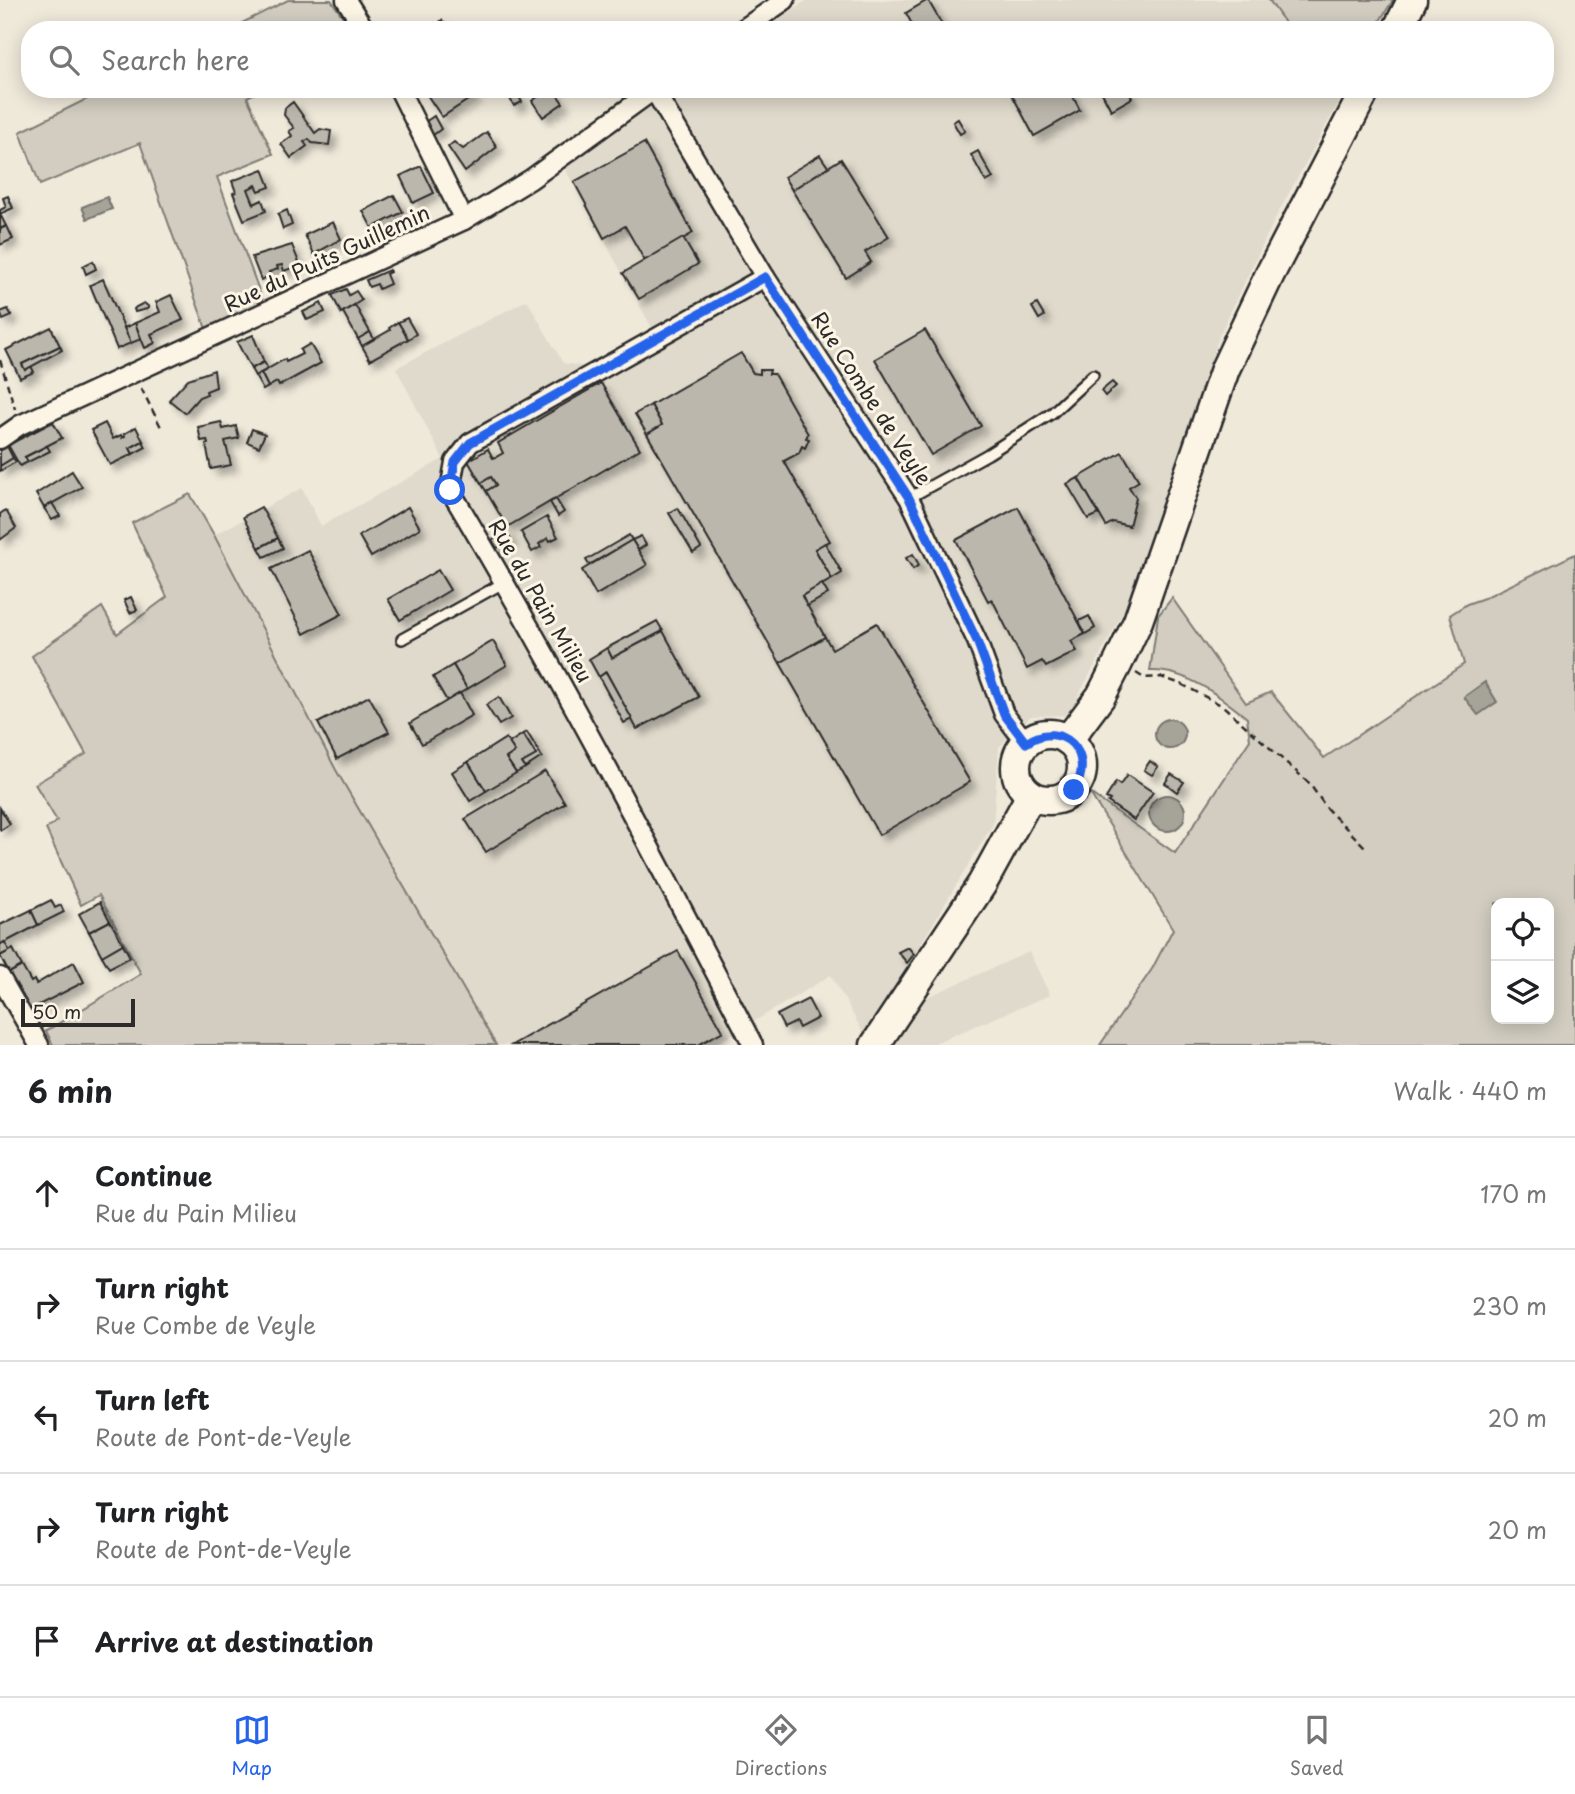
<!DOCTYPE html>
<html lang="en">
<head>
<meta charset="utf-8">
<style>
	:root { --surface:#fff; --page:#f2f2f2; --text:#202124; --muted:#757577; --line:#e0e0e0; --accent:#2563eb }
	body { margin:0; font-family:"Playpen Sans",sans-serif; background:var(--page); color:var(--text) }
	.controls { position:absolute; right:21px; bottom:21px; display:grid; overflow:hidden; border-radius:14px; box-shadow:0 4px 18px #0003 }
	.controls button { width:63px; height:63px; display:grid; place-items:center; padding:0; border:0; border-bottom:2px solid var(--line); background:var(--surface); color:var(--text); font:35px sans-serif }
	.scale { position:absolute; left:21px; bottom:18px; width:114px; box-sizing:border-box; padding-left:7px; border:4px solid #2b2b2b; border-top:0; font-size:19px; line-height:24px; white-space:nowrap; color:#2b2b2b; -webkit-text-stroke:5px #fcf5e5; paint-order:stroke }
	.stop { position:absolute; width:21px; height:21px; margin:-16px; border:5px solid #2563eb; border-radius:50%; background:#fff }
	.stop.end { background:#2563eb; border-color:#fff; box-shadow:0 2px 7px #0008 }
	.list { margin:0; padding:0; list-style:none }
	h2 { display:flex; justify-content:space-between; align-items:center; height:91px; margin:0; padding:0 28px; font-size:30px }
	h2 small { font-size:23px; font-weight:400; color:var(--muted) }
	.list li { display:grid; grid-template-columns:46px 1fr auto; gap:21px; align-items:center; box-sizing:border-box; height:112px; padding:0 28px; border-top:2px solid var(--line) }
	.list b { display:block; font-size:26px; white-space:nowrap }
	.list p { margin:0; font-size:23px; white-space:nowrap; color:var(--muted) }
	.list em { font-size:23px; font-style:normal; color:var(--muted) }
	.icon { flex:none; width:38px; height:38px; fill:none; stroke:currentColor; stroke-width:2; stroke-linecap:round; stroke-linejoin:round }
	.map { position:relative; flex:none; width:1575px; height:1045px; overflow:hidden }
	.search { position:absolute; background:var(--surface); box-shadow:0 4px 18px #0003; left:21px; right:21px; top:21px; height:77px; display:flex; align-items:center; gap:18px; box-sizing:border-box; padding:0 24px; border-radius:28px; color:var(--muted); font-size:26px }
	.sheet { height:651px; background:var(--surface) }
	nav { display:flex; justify-content:space-around; align-items:center; box-sizing:border-box; height:98px; border-top:2px solid var(--line); background:var(--surface); font-size:19px; color:var(--muted) }
	nav a { display:grid; justify-items:center; gap:4px }
	nav .on { color:var(--accent) }
	.map>svg:first-child { display:block }
	.built { fill:#e0dacc }
	.green { fill:#d2cdc0; stroke:#7e7c76; stroke-width:2; fill-rule:evenodd }
	.water { fill:#a6a399; stroke:#75736d; stroke-width:2 }
	.building { fill:#bcb7ac; stroke:#2b2b2b; stroke-width:2; filter:url(#shadow) }
	.lines { fill:none; stroke-linecap:round; stroke-linejoin:round }
	.lane-casing { stroke:#2b2b2b; stroke-width:14 }
	.street-casing { stroke:#2b2b2b; stroke-width:23 }
	.primary-casing { stroke:#2b2b2b; stroke-width:33 }
	.path { stroke:#2b2b2b; stroke-width:2.5; stroke-dasharray:7 5; stroke-linecap:butt }
	.lane { stroke:#fcf5e5; stroke-width:9 }
	.street { stroke:#fcf5e5; stroke-width:18 }
	.primary { stroke:#fcf5e5; stroke-width:28 }
	.route { stroke:#2563eb; stroke-width:9 }
	.labels { text-anchor:middle; stroke-width:6; stroke-linejoin:round; paint-order:stroke }
	.street-label { font-size:21px; fill:#2b2b2b; stroke:#fcf5e5 }
</style>
</head>
<body>
<div class="map">
<svg width="1575" height="1045" viewBox="0 0 1575 1045">
	<defs>
		<filter id="shadow"><feDropShadow dx="6" dy="6" stdDeviation="3.5" flood-color="#0004"/></filter>
	</defs>
	<rect width="100%" height="100%" fill="#efe9da"/>
	<filter id="ink" filterUnits="userSpaceOnUse"><feTurbulence type="fractalNoise" baseFrequency=".0143" numOctaves="2"/><feDisplacementMap in="SourceGraphic" scale="14" xChannelSelector="R" yChannelSelector="G"/><feConvolveMatrix kernelMatrix="1 2 1 2 8 2 1 2 1" color-interpolation-filters="sRGB"/></filter>
	<g filter="url(#ink)">
		<!-- built -->
		<g class="built">
			<path d="M807,0H1269L1290,30H763Z"/>
			<path d="M677,89H1330L1339,102L1276,217L1220,334L1126,607L1068,715L1031,716L999,747L993,824L893,990L916,1002L1029,952L1050,995L930,1045H870L831,975L715,1045H496L336,770L214,535L302,488L321,526L443,459L396,368L527,300L563,363L594,368L652,328L564,167Z"/>
		</g>
		<!-- green -->
		<g class="green">
			<path d="M288,0H331L352,30H228Z"/>
			<path d="M1269,0H1393L1374,30H1290Z"/>
			<path d="M107,89H263L247,97L273,154L217,177L264,304L206,329L140,143L40,185L20,132Z"/>
			<path d="M190,494L214,535L336,770L496,1045H53L46,1031L141,974L99,895L81,905L46,829L57,821L35,784L86,754L32,656L102,607L117,634L167,597L132,523Z"/>
			<path d="M1575,554V1045H1100L1152,969L1173,929L1090,793L1175,853L1250,740L1247,718C1221,697 1186,669 1150,671L1158,616L1172,598L1246,703L1271,692L1324,758L1464,664L1450,615L1467,604L1484,598ZM1496,903H1549V1019H1496Z"/>
		</g>
		<!-- water -->
		<g class="water">
			<path d="M107,197L112,209L87,219L82,207Z"/>
			<path d="M1485,682L1497,702L1478,715L1464,697Z"/>
			<circle cx="1170" cy="734" r="15"/>
			<circle cx="1167" cy="813" r="18"/>
		</g>
		<!-- building -->
		<g class="building">
			<path d="M928,0L945,30H915L906,13Z"/>
			<path d="M442,20L450,30H433L432,29Z"/>
			<path d="M434,89H445L447,92L451,89H469L474,96L442,117L427,95Z"/>
			<path d="M549,89H553L563,103L543,117L532,101Z"/>
			<path d="M1009,89H1069L1080,110L1034,136Z"/>
			<path d="M1100,89H1128L1132,98L1111,110Z"/>
			<path d="M511,93L512,96L517,93L522,102L514,106L508,95Z"/>
			<path d="M293,102L315,133L320,129L331,131L329,145L312,143L309,139L304,142L307,146L291,158L281,144L292,136L289,131L294,128L284,115L285,108Z"/>
			<path d="M434,116L441,129L432,136L425,122Z"/>
			<path d="M958,119L965,131L960,134L953,122Z"/>
			<path d="M487,132L497,147L465,172L448,147L454,142L463,149Z"/>
			<path d="M644,143L693,233L645,261L625,226L604,238L574,182Z"/>
			<path d="M978,151L993,178L986,182L971,155Z"/>
			<path d="M820,155L828,167L792,190L784,177Z"/>
			<path d="M841,159L889,237L865,252L871,262L846,278L792,190Z"/>
			<path d="M421,166L434,193L413,203L400,176Z"/>
			<path d="M263,169L270,187L259,191L256,185L248,189L254,204L262,200L266,211L244,220L233,193L236,192L232,181Z"/>
			<path d="M394,195L403,212L372,228L363,211Z"/>
			<path d="M8,196L13,208L0,214L6,226L0,229V210L6,207L3,198Z"/>
			<path d="M287,210L292,225L283,229L278,214Z"/>
			<path d="M333,222L341,239L314,254L305,235Z"/>
			<path d="M7,226L13,239L0,245V229Z"/>
			<path d="M683,238L698,264L639,299L623,273Z"/>
			<path d="M292,245L300,265L284,271L282,265L277,266L278,269L269,272L270,276L261,280L252,257Z"/>
			<path d="M93,261L96,269L86,274L83,266Z"/>
			<path d="M389,270L390,272L386,274L390,284L379,289L377,284L369,287L366,280Z"/>
			<path d="M103,279L131,343L117,349L90,285Z"/>
			<path d="M346,289L349,295L356,291L362,300L341,313L332,295Z"/>
			<path d="M171,295L183,320L151,334L155,343L145,348L135,323L160,312L156,302Z"/>
			<path d="M144,303L149,307L147,309L135,312L134,309L136,307Z"/>
			<path d="M321,303L325,312L307,320L303,312Z"/>
			<path d="M1037,304L1044,316L1039,319L1032,307Z"/>
			<path d="M355,305L370,332L358,339L343,312Z"/>
			<path d="M8,309L12,316L3,320L0,312Z"/>
			<path d="M407,318L416,334L408,339L398,322Z"/>
			<path d="M398,322L408,339L370,360L362,346L390,330L389,328Z"/>
			<path d="M135,323L141,339L131,343L124,328Z"/>
			<path d="M51,327L60,346L22,364L25,370L31,366L34,372L20,378L6,350Z"/>
			<path d="M925,330L981,426L931,455L875,359Z"/>
			<path d="M370,332L374,339L362,346L358,339Z"/>
			<path d="M253,335L264,362L251,369L237,342Z"/>
			<path d="M310,344L321,363L279,386L277,382L268,387L261,373L285,359L286,362L302,354L300,350Z"/>
			<path d="M60,346L62,350L25,370L22,364Z"/>
			<path d="M741,353L753,373L760,374V370H770L769,374H774L808,434L806,438L809,439L805,448L802,446L799,453L784,461L830,541L815,549L832,579L802,596L825,637L780,663L647,434L662,425L651,405Z"/>
			<path d="M264,362L268,369L255,376L251,369Z"/>
			<path d="M214,370L216,387L206,391L207,394L199,397L185,413L169,400L188,379Z"/>
			<path d="M261,373L268,387L263,390L255,376Z"/>
			<path d="M1112,382L1116,386L1105,396L1101,391Z"/>
			<path d="M601,383L640,449L507,527L486,491L496,485L491,477L481,483L468,461L488,449L493,458L496,457L503,453L498,443Z"/>
			<path d="M651,405L662,425L647,434L635,414Z"/>
			<path d="M53,422L62,438L25,457L28,462L20,466L8,445Z"/>
			<path d="M221,422L223,429L236,426L239,438L225,441L231,465L211,469L206,445L208,444L207,440L201,441L198,427Z"/>
			<path d="M105,423L113,439L121,435L122,438L125,436L124,434L136,427L143,441L130,448L133,454L110,465L91,430Z"/>
			<path d="M252,429L265,434L259,447L247,442Z"/>
			<path d="M143,441L146,447L133,454L130,448Z"/>
			<path d="M7,446L13,458L0,466V451Z"/>
			<path d="M47,446L50,451L28,462L25,457Z"/>
			<path d="M1122,452L1139,481L1129,487L1136,498L1129,526L1113,522L1106,526L1078,478Z"/>
			<path d="M13,458L16,462L0,471V466Z"/>
			<path d="M72,471L82,487L44,508L36,494Z"/>
			<path d="M491,477L496,485L486,491L481,483Z"/>
			<path d="M1078,478L1099,514L1088,519L1067,484Z"/>
			<path d="M556,499L564,512L558,516L550,502Z"/>
			<path d="M52,503L60,516L52,520L44,508Z"/>
			<path d="M261,507L278,538L259,548L243,517Z"/>
			<path d="M408,507L420,528L371,557L359,536Z"/>
			<path d="M1018,507L1085,634L1071,641L1077,651L1046,667L1042,661L1027,669L992,599L988,601L956,540Z"/>
			<path d="M678,508L701,548L693,553L669,513Z"/>
			<path d="M4,511L7,512L16,528L0,540V514Z"/>
			<path d="M547,517L558,537L550,541L548,538L539,544L541,547L532,552L521,532Z"/>
			<path d="M506,532L511,540L497,548L492,540Z"/>
			<path d="M629,535L632,540L589,565L586,560Z"/>
			<path d="M641,536L646,545L638,550L632,540Z"/>
			<path d="M278,538L283,548L264,557L259,548Z"/>
			<path d="M632,540L647,565L596,595L582,570Z"/>
			<path d="M825,543L842,573L832,579L815,549Z"/>
			<path d="M308,550L342,614L304,634L271,569Z"/>
			<path d="M913,554L919,565L913,569L906,558Z"/>
			<path d="M438,570L450,590L400,620L388,599Z"/>
			<path d="M822,584L828,594L807,606L802,596Z"/>
			<path d="M131,597L137,610L130,613L124,600Z"/>
			<path d="M1089,616L1095,628L1085,634L1079,621Z"/>
			<path d="M657,621L663,631L612,658L607,648Z"/>
			<path d="M877,623L970,782L879,835L780,663L825,637L832,649Z"/>
			<path d="M663,631L699,697L637,729L606,672L599,677L589,659L607,648L612,658Z"/>
			<path d="M493,641L507,665L467,689L453,665Z"/>
			<path d="M453,665L467,689L447,701L433,677Z"/>
			<path d="M606,672L632,719L624,723L599,677Z"/>
			<path d="M460,693L472,715L422,744L410,723Z"/>
			<path d="M369,696L389,732L337,759L318,723Z"/>
			<path d="M499,697L511,718L499,725L486,705Z"/>
			<path d="M527,732L542,757L525,768L522,763L536,755L523,734Z"/>
			<path d="M523,734L536,755L522,763L525,768L516,773L506,758L515,752L509,743Z"/>
			<path d="M506,738L515,752L506,758L516,773L486,791L468,762Z"/>
			<path d="M1150,761L1158,767L1152,775L1144,770Z"/>
			<path d="M468,762L486,791L470,801L452,772Z"/>
			<path d="M545,771L565,803L486,852L465,819Z"/>
			<path d="M1171,774L1184,782L1177,792L1165,783Z"/>
			<path d="M1127,775L1153,792L1134,820L1108,802L1110,800L1106,798L1116,782L1120,785Z"/>
			<path d="M0,808L10,824L1,830L0,829Z"/>
			<path d="M51,900L55,908L61,905L64,912L38,925L31,910Z"/>
			<path d="M100,902L110,921L89,932L79,914Z"/>
			<path d="M31,910L38,925L0,945V925Z"/>
			<path d="M110,921L123,944L102,956L89,932Z"/>
			<path d="M4,942L10,951L0,956V945Z"/>
			<path d="M123,944L130,957L109,968L102,956Z"/>
			<path d="M908,947L914,954L907,963L898,952Z"/>
			<path d="M13,949L22,966L9,973L0,956Z"/>
			<path d="M678,951L723,1031L698,1045H512Z"/>
			<path d="M74,962L84,982L29,1010L9,973L22,966L31,982L34,980L36,984Z"/>
			<path d="M808,999L818,1018L799,1028L796,1022L784,1028L777,1015Z"/>
		</g>
		<g class="lines">
			<!-- lane casing -->
			<g class="lane-casing">
				<g id="lane">
					<path d="M909,498L988,454L1052,413L1093,375"/>
					<path d="M402,639L505,582"/>
				</g>
			</g>
			<!-- street casing -->
			<g class="street-casing">
				<g id="street">
					<path d="M346,0L365,30"/>
					<path d="M742,30L785,0"/>
					<path d="M399,89L464,220"/>
					<path d="M654,90L765,277L909,498L977,641L1004,714L1026,743"/>
					<path d="M0,439L20,425L464,220L531,179L655,89"/>
					<path d="M0,977L39,1045"/>
					<path d="M753,1045C656,858 558,671 450,490L455,462L470,443L765,277"/>
				</g>
			</g>
			<!-- primary casing -->
			<g class="primary-casing">
				<g id="primary">
					<path d="M1397,30L1412,0"/>
					<circle cx="1049" cy="767" r="33"/>
					<path d="M1068,740L1101,696L1118,663L1138,621L1225,369L1270,274L1366,89"/>
					<path d="M875,1045L982,884L1031,795"/>
				</g>
			</g>
			<!-- path -->
			<g class="path">
				<path d="M0,360L15,409"/>
				<path d="M141,388L162,429"/>
				<path d="M1136,673L1144,678L1161,677L1181,684L1223,706L1309,783L1328,810L1367,849"/>
			</g>
			<!-- lane -->
			<use href="#lane" class="lane"/>
			<!-- street -->
			<use href="#street" class="street"/>
			<!-- primary -->
			<use href="#primary" class="primary"/>
		</g>
	</g>
	<g class="lines" filter="url(#ink)">
		<!-- route -->
		<path class="route" d="M450,490L455,462L470,443L765,277L909,498L977,641L1004,714L1026,743C1062,718 1097,754 1074,790"/>
	</g>
	<g class="labels">
		<!-- street labels -->
		<g class="street-label">
			<text transform="translate(327 259) rotate(-25)" y="7">Rue du Puits Guillemin</text>
			<text transform="translate(871 399) rotate(57)" y="7">Rue Combe de Veyle</text>
			<text transform="translate(540 601) rotate(60)" y="7">Rue du Pain Milieu</text>
		</g>
	</g>
</svg>
<div class="controls">
<button><svg class="icon" aria-label="locate" viewBox="0 0 24 24"><circle cx="12" cy="12" r="6"/><path d="M12 2v4M12 18v4M2 12h4M18 12h4"/></svg></button>
<button><svg class="icon" aria-label="layers" viewBox="0 0 24 24"><path d="M12 4l9 5-9 5-9-5zM3 14l9 5 9-5"/></svg></button>
</div>
<div class="scale">50 m</div>
<div class="stop" style="left:450px;top:490px"></div>
<div class="stop end" style="left:1074px;top:790px"></div>
<div class="search"><svg class="icon" aria-label="search" viewBox="0 0 24 24"><circle cx="10" cy="10" r="6"/><path d="M15 15l6 6"/></svg>Search here</div>
</div>
<section class="sheet">
<h2>6 min<small>Walk · 440 m</small></h2>
<ul class="list">
<li><svg class="icon" aria-label="ahead" viewBox="0 0 24 24"><path d="M12 20V5M6 11l6-6 6 6"/></svg><div><b>Continue</b><p>Rue du Pain Milieu</p></div><em>170 m</em></li>
<li><svg class="icon" aria-label="right" viewBox="0 0 24 24"><path d="M7 20v-9h11M14 6l5 5-5 5"/></svg><div><b>Turn right</b><p>Rue Combe de Veyle</p></div><em>230 m</em></li>
<li><svg class="icon" aria-label="left" viewBox="0 0 24 24"><path d="M17 20v-9H6M10 6l-5 5 5 5"/></svg><div><b>Turn left</b><p>Route de Pont-de-Veyle</p></div><em>20 m</em></li>
<li><svg class="icon" aria-label="right" viewBox="0 0 24 24"><path d="M7 20v-9h11M14 6l5 5-5 5"/></svg><div><b>Turn right</b><p>Route de Pont-de-Veyle</p></div><em>20 m</em></li>
<li><svg class="icon" aria-label="arrive" viewBox="0 0 24 24"><path d="M6 21V4h12l-3 4 3 4H6"/></svg><div><b>Arrive at destination</b></div></li>
</ul>
</section>
<nav>
<a class="on"><svg class="icon" aria-label="map" viewBox="0 0 24 24"><path d="M3 6l6-2 6 2 6-2v14l-6 2-6-2-6 2zM9 4v14M15 6v14"/></svg>Map</a>
<a><svg class="icon" aria-label="directions" viewBox="0 0 24 24"><path d="M12 3l9 9-9 9-9-9zM9 14v-3h6M13 9l2 2-2 2"/></svg>Directions</a>
<a><svg class="icon" aria-label="saved" viewBox="0 0 24 24"><path d="M7 4h10v16l-5-4-5 4z"/></svg>Saved</a>
</nav>
</body>
</html>
